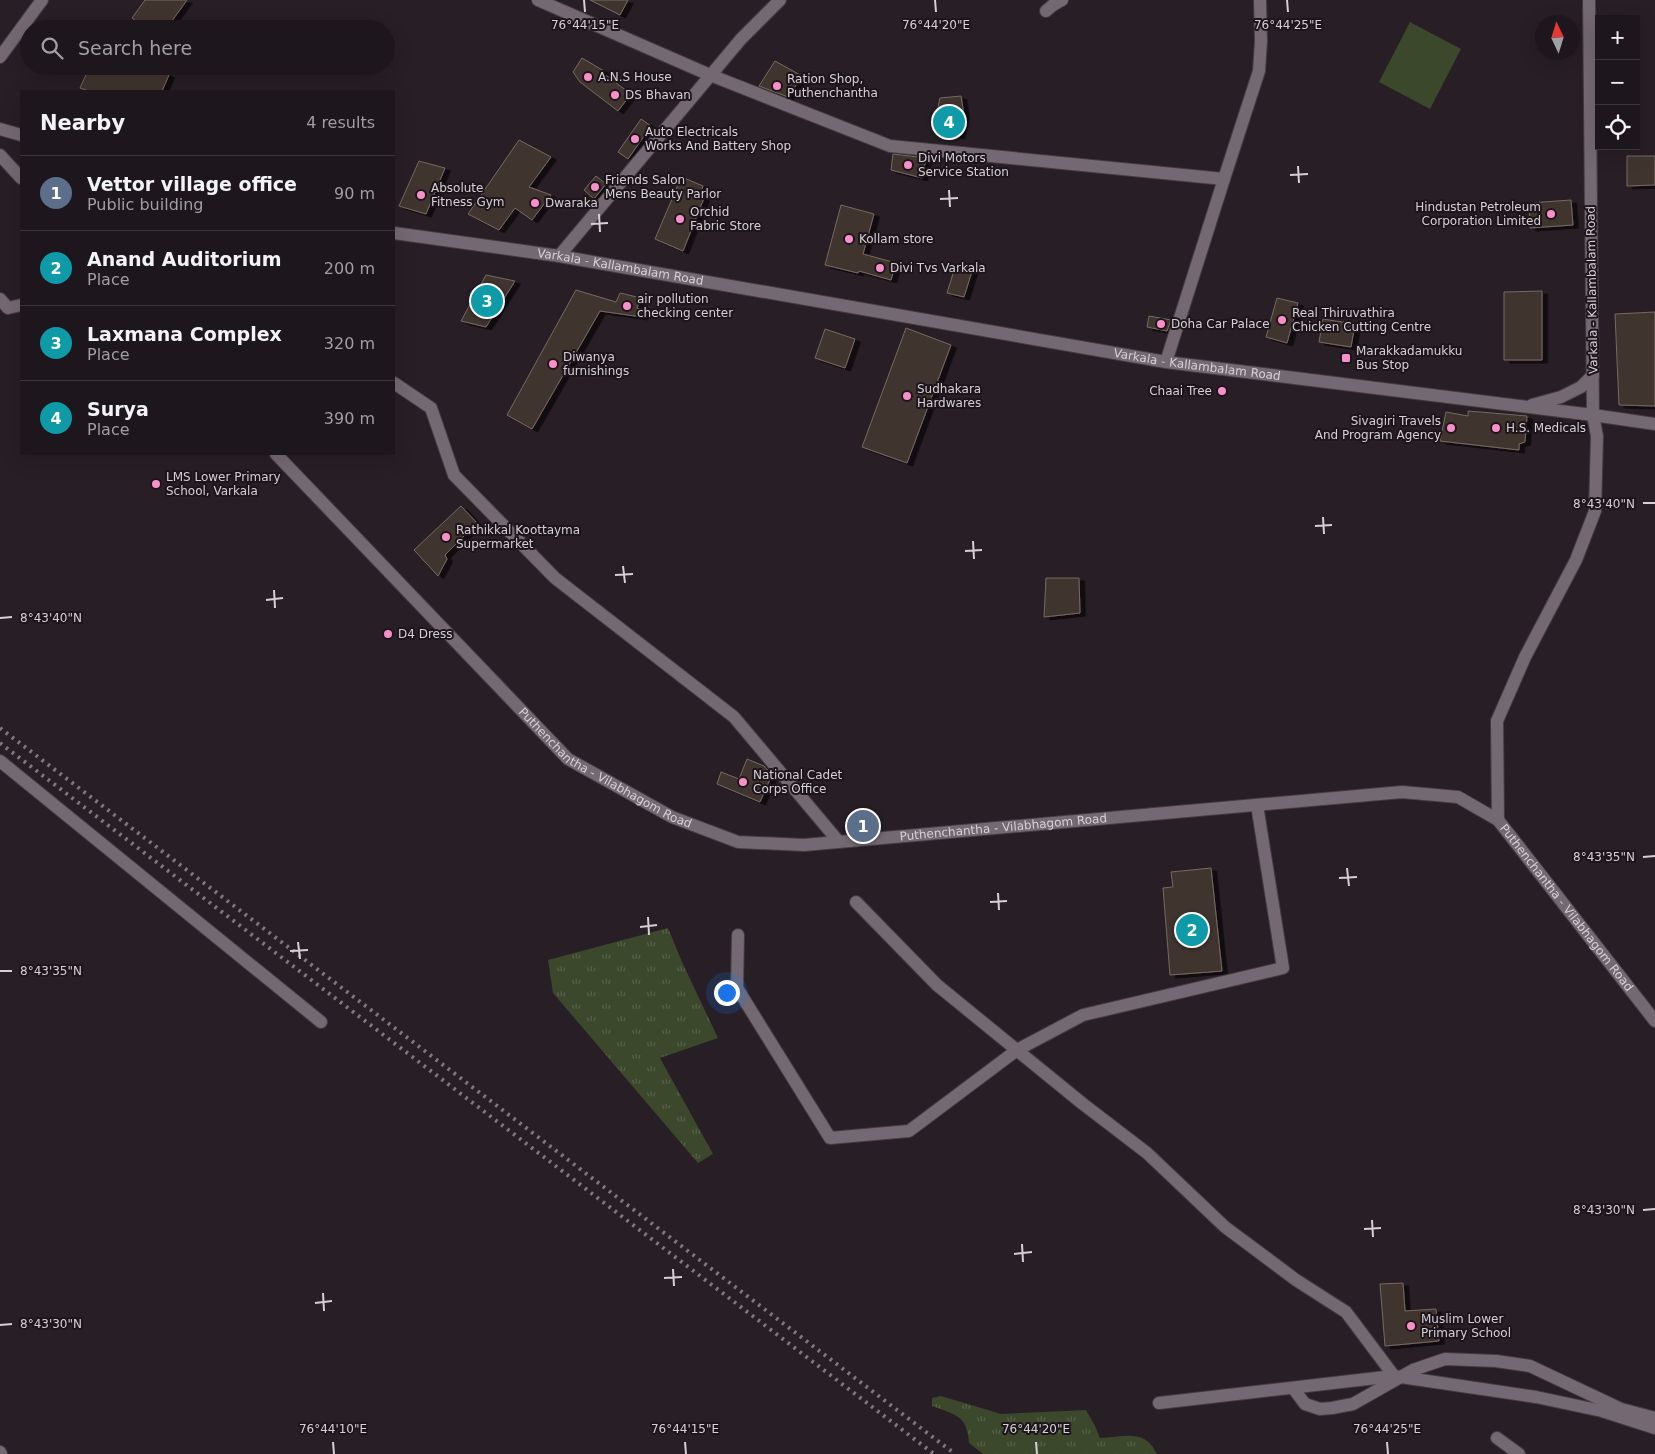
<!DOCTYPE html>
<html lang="en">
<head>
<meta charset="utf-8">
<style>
	:root { --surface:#1d161c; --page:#2a2329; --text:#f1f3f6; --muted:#a09fa3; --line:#3b353b; --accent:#f98fc9 }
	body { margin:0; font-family:"DejaVu Sans",sans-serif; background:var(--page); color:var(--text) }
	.controls { position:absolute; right:15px; top:15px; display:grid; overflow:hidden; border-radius:0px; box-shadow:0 5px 20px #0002 }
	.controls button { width:45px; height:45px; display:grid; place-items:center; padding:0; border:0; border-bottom:1px solid var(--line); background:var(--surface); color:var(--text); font:25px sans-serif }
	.compass { position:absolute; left:1535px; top:15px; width:45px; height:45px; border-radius:50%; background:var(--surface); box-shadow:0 5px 20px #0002; rotate:356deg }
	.you { position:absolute; left:726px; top:992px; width:18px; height:18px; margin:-12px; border:4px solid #fff; border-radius:50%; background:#1a73e8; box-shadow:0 0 0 8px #1a73e833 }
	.badge { display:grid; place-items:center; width:32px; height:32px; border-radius:50%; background:var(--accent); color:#fff; font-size:16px; font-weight:700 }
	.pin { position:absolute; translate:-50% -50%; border:2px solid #fff; box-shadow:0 1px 5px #0006 }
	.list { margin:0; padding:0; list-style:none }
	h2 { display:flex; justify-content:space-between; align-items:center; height:65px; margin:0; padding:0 20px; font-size:21px }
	h2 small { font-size:16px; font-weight:400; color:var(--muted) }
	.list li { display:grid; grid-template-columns:32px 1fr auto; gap:15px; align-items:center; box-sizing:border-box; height:75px; padding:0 20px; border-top:1px solid var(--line) }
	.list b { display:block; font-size:19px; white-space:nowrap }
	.list p { margin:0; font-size:16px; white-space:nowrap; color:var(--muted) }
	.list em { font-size:16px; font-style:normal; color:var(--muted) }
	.icon { flex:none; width:28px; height:28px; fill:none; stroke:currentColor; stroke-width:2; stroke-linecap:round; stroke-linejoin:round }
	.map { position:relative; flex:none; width:1655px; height:1454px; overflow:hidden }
	.search { position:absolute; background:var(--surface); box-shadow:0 5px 20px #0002; left:20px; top:20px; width:375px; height:55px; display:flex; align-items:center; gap:12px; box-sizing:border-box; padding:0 18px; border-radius:28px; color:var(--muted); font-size:19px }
	.panel { position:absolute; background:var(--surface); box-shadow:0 5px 20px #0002; left:20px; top:90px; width:375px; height:365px; border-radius:0px }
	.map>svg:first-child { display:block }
	.park { fill:url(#park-tufts) }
	.pitch { fill:#3b482c }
	.building { fill:#40352e; stroke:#766a61; filter:url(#shadow) }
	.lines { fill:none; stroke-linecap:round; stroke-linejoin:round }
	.street-casing { stroke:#433c42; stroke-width:14 }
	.secondary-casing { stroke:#433c42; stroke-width:14 }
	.street { stroke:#746973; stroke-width:12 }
	.secondary { stroke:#746973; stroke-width:12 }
	.rail { stroke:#80787f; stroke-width:4; stroke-dasharray:2.5 5; stroke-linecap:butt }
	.ticks { fill:none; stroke:#d6d0d5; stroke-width:2 }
	.poi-dot { fill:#f98fc9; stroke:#1d151c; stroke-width:2 }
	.labels { text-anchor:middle; stroke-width:4; stroke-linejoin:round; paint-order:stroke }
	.poi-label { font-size:12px; fill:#d6d0d5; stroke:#1d151c; text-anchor:start }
	.street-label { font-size:12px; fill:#d6d0d5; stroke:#1d151c }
	.ticks-label { font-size:12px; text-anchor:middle; fill:#d6d0d5; stroke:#1d151c; stroke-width:4; stroke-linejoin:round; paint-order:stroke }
</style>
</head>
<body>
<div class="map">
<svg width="1655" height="1454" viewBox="0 0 1655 1454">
	<defs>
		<pattern id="park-tufts" width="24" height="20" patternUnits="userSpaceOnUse" patternTransform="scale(1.25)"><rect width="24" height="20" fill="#3b482c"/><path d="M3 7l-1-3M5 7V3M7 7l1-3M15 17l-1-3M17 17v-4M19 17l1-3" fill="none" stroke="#57614a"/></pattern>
		<filter id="shadow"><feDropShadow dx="5.5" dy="3" stdDeviation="0" flood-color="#0009"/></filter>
	</defs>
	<rect width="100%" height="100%" fill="#271e26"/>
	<!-- park -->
	<g class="park">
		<path d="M668,928L682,962L718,1038L660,1058L713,1154L698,1163L553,993L548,960Z"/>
		<path d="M941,1396L1001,1414L1086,1410L1095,1426L1100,1438C1124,1437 1145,1428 1157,1454H983L969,1443C967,1415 956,1415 932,1406V1398Z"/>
	</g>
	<!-- pitch -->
	<path class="pitch" d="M1410,22L1461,49L1430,109L1379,82Z"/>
	<!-- building -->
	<g class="building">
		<path d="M145,0H187L166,29H147L132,18Z"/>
		<path d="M590,0H628L620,15Z"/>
		<path d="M582,58L604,71L603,73L631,94L618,111L580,82L573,72Z"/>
		<path d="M775,61L802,76L788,97L759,86Z"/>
		<path d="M90,66H151L169,75L162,91H89L80,88Z"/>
		<path d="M961,96L964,115L959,136L933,130L940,98Z"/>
		<path d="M641,119L651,126L628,159L618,152Z"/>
		<path d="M519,140L551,157L529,187L551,195L532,220L515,208L499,230L468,214Z"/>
		<path d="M893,154L926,158L922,178L891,170Z"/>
		<path d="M1627,156H1655V185L1627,186Z"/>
		<path d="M419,161L445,168L426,214L399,206Z"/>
		<path d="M596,176L606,184L594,199L584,190Z"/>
		<path d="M684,178L703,186L700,196L704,198L683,251L655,239L678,185Z"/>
		<path d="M1571,200L1573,225L1530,228L1529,203Z"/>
		<path d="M841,205L874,214L863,254L896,263L891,280L859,271L858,273L825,265Z"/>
		<path d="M956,264L973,268L964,297L947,293Z"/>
		<path d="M486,275L515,281L486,327L461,321Z"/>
		<path d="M576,290L616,302L620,293L641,298L637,308L644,310L642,317L600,311L532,429L507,415Z"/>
		<path d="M1542,291V360H1504V292Z"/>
		<path d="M1277,298L1298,303L1287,343L1266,337Z"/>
		<path d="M1655,312V406L1619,405L1615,314Z"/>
		<path d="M1149,316L1171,320L1167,331L1147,327Z"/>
		<path d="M1323,319L1355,324L1351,347L1319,342Z"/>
		<path d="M906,328L951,345L907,463L862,447Z"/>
		<path d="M825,329L855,339L845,368L815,358Z"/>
		<path d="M1468,411L1527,416L1525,442L1519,444V450L1440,441L1446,412L1468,416Z"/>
		<path d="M461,506L477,523L445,555L447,559L438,576L414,550Z"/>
		<path d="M1046,578H1079L1080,613L1044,617Z"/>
		<path d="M747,759L764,766L772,775L760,802L717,784L721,772L739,779Z"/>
		<path d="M1211,868L1222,971L1170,975L1163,888L1173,887L1171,872Z"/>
		<path d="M1403,1283L1405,1311L1436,1309L1439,1341L1385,1346L1380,1284Z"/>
	</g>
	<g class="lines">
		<!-- street casing -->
		<g class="street-casing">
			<g id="street">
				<path d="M538,0L710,75L890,146L1224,179L1166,362"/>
				<path d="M1046,11L1053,5L1062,0"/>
				<path d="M0,57L42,0"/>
				<path d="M1224,179L1259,71L1261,41L1260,0"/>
				<path d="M0,299L8,308L21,305"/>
				<path d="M394,383L431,408L454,475L555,578L734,717L839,842"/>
				<path d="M0,761L321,1022"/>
				<path d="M1498,820L1497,721L1525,657L1576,560L1595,511L1597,436L1593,415"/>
				<path d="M856,902L937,985L1083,1104L1147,1153L1225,1227L1296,1280L1346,1312L1394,1376"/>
				<path d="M738,935L737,988L830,1138L909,1131L1017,1050L1083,1015L1283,968L1257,805"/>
				<path d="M1293,1388L1305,1404L1320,1409L1332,1408L1353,1404L1413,1370L1445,1359L1496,1361L1530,1366L1621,1409L1655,1418"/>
				<path d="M1159,1403L1394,1376L1536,1397L1602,1411L1655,1428"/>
				<path d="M1497,1438L1519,1454"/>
				<path d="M0,1452L1,1454"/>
			</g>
		</g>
		<!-- secondary casing -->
		<g class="secondary-casing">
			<g id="secondary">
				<path d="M0,129L21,135"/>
				<path d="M0,155L21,178"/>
				<path id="s1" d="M394,233L559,256L1166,362L1593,415L1589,0"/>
				<path d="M559,256L741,39L780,0"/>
				<path d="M1532,405L1561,397L1581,387L1593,375"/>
				<path d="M1593,415L1655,424"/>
				<path id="s2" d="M276,454L568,759L672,817L738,842L804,845L1402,792L1458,797L1498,820L1655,1021"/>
			</g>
		</g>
		<!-- street -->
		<use href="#street" class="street"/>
		<!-- secondary -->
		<use href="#secondary" class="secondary"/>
		<!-- rail -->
		<g class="rail">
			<path d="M0,728L955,1454"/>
			<path d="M0,743L934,1454"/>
		</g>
	</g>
	<!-- ticks -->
	<path class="ticks" d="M584,0L585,12M935,0L936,12M1287,0L1288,12M1298,166L1299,183M1290,175L1308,174M949,190L950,207M940,199L958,198M599,214L600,232M591,224L608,223M1643,503H1655M1323,517L1324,534M1315,526L1332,525M973,541L974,559M965,551L982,550M623,566L625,583M615,575L633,574M274,590L275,608M266,600L283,598M0,618L12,617M1643,857L1655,856M1347,868L1349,886M1339,878L1357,877M998,893L999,910M990,902L1007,901M648,917L649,935M640,927L657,925M298,942L300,959M290,951L308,950M0,971H12M1643,1210L1655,1209M1372,1220L1373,1237M1364,1229L1381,1228M1022,1244L1023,1262M1014,1254L1032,1252M673,1269L674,1286M664,1278L682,1277M323,1293L324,1311M315,1303L332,1301M0,1325L12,1324M333,1442L334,1454M685,1442L686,1454M1036,1442L1037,1454M1387,1442L1388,1454"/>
	<!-- markers -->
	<g class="poi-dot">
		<circle cx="588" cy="77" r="5"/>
		<circle cx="777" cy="86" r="5"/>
		<circle cx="615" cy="95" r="5"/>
		<circle cx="635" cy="139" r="5"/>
		<circle cx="908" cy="165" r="5"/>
		<circle cx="595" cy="187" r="5"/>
		<circle cx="421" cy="195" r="5"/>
		<circle cx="535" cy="203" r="5"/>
		<circle cx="1551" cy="214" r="5"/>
		<circle cx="680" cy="219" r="5"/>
		<circle cx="849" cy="239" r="5"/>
		<circle cx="880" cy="268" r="5"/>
		<circle cx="627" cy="306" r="5"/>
		<circle cx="1282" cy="320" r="5"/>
		<circle cx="1161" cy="324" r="5"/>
		<rect x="1341" y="353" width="10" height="10" rx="2.5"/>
		<circle cx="553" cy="364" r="5"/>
		<circle cx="1222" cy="391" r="5"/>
		<circle cx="907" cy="396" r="5"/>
		<circle cx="1451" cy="428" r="5"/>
		<circle cx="1496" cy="428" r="5"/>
		<circle cx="156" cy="484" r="5"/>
		<circle cx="446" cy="537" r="5"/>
		<circle cx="388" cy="634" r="5"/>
		<circle cx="743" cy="782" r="5"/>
		<circle cx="1411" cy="1326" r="5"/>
	</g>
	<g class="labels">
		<!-- poi labels -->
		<g class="poi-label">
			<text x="598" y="81">A.N.S House</text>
			<text x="787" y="83">Ration Shop,<tspan x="787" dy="14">Puthenchantha</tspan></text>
			<text x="625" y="99">DS Bhavan</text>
			<text x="645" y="136">Auto Electricals<tspan x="645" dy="14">Works And Battery Shop</tspan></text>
			<text x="918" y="162">Divi Motors<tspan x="918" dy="14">Service Station</tspan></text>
			<text x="605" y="184">Friends Salon<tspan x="605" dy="14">Mens Beauty Parlor</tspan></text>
			<text x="431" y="192">Absolute<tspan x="431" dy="14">Fitness Gym</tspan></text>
			<text x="545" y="207">Dwaraka</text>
			<text x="1541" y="211" text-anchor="end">Hindustan Petroleum<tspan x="1541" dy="14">Corporation Limited</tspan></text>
			<text x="690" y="216">Orchid<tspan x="690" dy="14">Fabric Store</tspan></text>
			<text x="859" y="243">Kollam store</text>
			<text x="890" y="272">Divi Tvs Varkala</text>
			<text x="637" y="303">air pollution<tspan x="637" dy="14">checking center</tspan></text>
			<text x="1292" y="317">Real Thiruvathira<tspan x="1292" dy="14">Chicken Cutting Centre</tspan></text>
			<text x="1171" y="328">Doha Car Palace</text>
			<text x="1356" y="355">Marakkadamukku<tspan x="1356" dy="14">Bus Stop</tspan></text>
			<text x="563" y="361">Diwanya<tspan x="563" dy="14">furnishings</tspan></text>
			<text x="917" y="393">Sudhakara<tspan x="917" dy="14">Hardwares</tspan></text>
			<text x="1212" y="395" text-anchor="end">Chaai Tree</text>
			<text x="1441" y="425" text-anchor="end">Sivagiri Travels<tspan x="1441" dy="14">And Program Agency</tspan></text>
			<text x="1506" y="432">H.S. Medicals</text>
			<text x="166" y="481">LMS Lower Primary<tspan x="166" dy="14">School, Varkala</tspan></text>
			<text x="456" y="534">Rathikkal Koottayma<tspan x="456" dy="14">Supermarket</tspan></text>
			<text x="398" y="638">D4 Dress</text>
			<text x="753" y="779">National Cadet<tspan x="753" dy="14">Corps Office</tspan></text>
			<text x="1421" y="1323">Muslim Lower<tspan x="1421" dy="14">Primary School</tspan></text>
		</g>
		<!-- street labels -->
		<g class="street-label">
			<text dy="4" stroke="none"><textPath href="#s1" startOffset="229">Varkala - Kallambalam Road</textPath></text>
			<text transform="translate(1592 290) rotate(-91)" y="4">Varkala - Kallambalam Road</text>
			<text dy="4" stroke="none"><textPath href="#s1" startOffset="814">Varkala - Kallambalam Road</textPath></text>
			<text dy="4" stroke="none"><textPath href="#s2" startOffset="458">Puthenchantha - Vilabhagom Road</textPath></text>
			<text dy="4" stroke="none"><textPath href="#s2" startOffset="878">Puthenchantha - Vilabhagom Road</textPath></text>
			<text dy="4" stroke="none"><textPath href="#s2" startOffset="1492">Puthenchantha - Vilabhagom Road</textPath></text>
		</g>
	</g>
	<g class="ticks-label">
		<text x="585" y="29">76°44'15"E</text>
		<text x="936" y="29">76°44'20"E</text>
		<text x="1288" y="29">76°44'25"E</text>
		<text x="1604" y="508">8°43'40"N</text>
		<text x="51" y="622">8°43'40"N</text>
		<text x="1604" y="861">8°43'35"N</text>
		<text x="51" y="975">8°43'35"N</text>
		<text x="1604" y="1214">8°43'30"N</text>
		<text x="51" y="1328">8°43'30"N</text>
		<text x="333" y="1433">76°44'10"E</text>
		<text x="685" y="1433">76°44'15"E</text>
		<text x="1036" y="1433">76°44'20"E</text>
		<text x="1387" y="1433">76°44'25"E</text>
	</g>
</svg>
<div class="controls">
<button>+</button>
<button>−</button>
<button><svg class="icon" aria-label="locate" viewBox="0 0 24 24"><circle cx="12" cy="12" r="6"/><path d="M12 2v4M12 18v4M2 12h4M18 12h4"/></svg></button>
</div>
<svg class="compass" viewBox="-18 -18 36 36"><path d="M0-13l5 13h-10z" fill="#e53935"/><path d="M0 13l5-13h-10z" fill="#a09fa3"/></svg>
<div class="you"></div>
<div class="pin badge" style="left:863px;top:826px;background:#5c6f8a">1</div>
<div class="pin badge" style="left:1192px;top:930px;background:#0f9aa8">2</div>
<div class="pin badge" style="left:487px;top:301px;background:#0f9aa8">3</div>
<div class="pin badge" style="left:949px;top:122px;background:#0f9aa8">4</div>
<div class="search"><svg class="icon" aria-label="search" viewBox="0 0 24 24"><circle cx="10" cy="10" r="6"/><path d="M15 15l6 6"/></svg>Search here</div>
<section class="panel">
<h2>Nearby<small>4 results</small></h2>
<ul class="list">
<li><span class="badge" style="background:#5c6f8a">1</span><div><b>Vettor village office</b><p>Public building</p></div><em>90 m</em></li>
<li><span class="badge" style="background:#0f9aa8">2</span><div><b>Anand Auditorium</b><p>Place</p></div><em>200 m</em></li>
<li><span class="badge" style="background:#0f9aa8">3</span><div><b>Laxmana Complex</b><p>Place</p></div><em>320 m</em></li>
<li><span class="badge" style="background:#0f9aa8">4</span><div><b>Surya</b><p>Place</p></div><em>390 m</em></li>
</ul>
</section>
</div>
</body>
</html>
